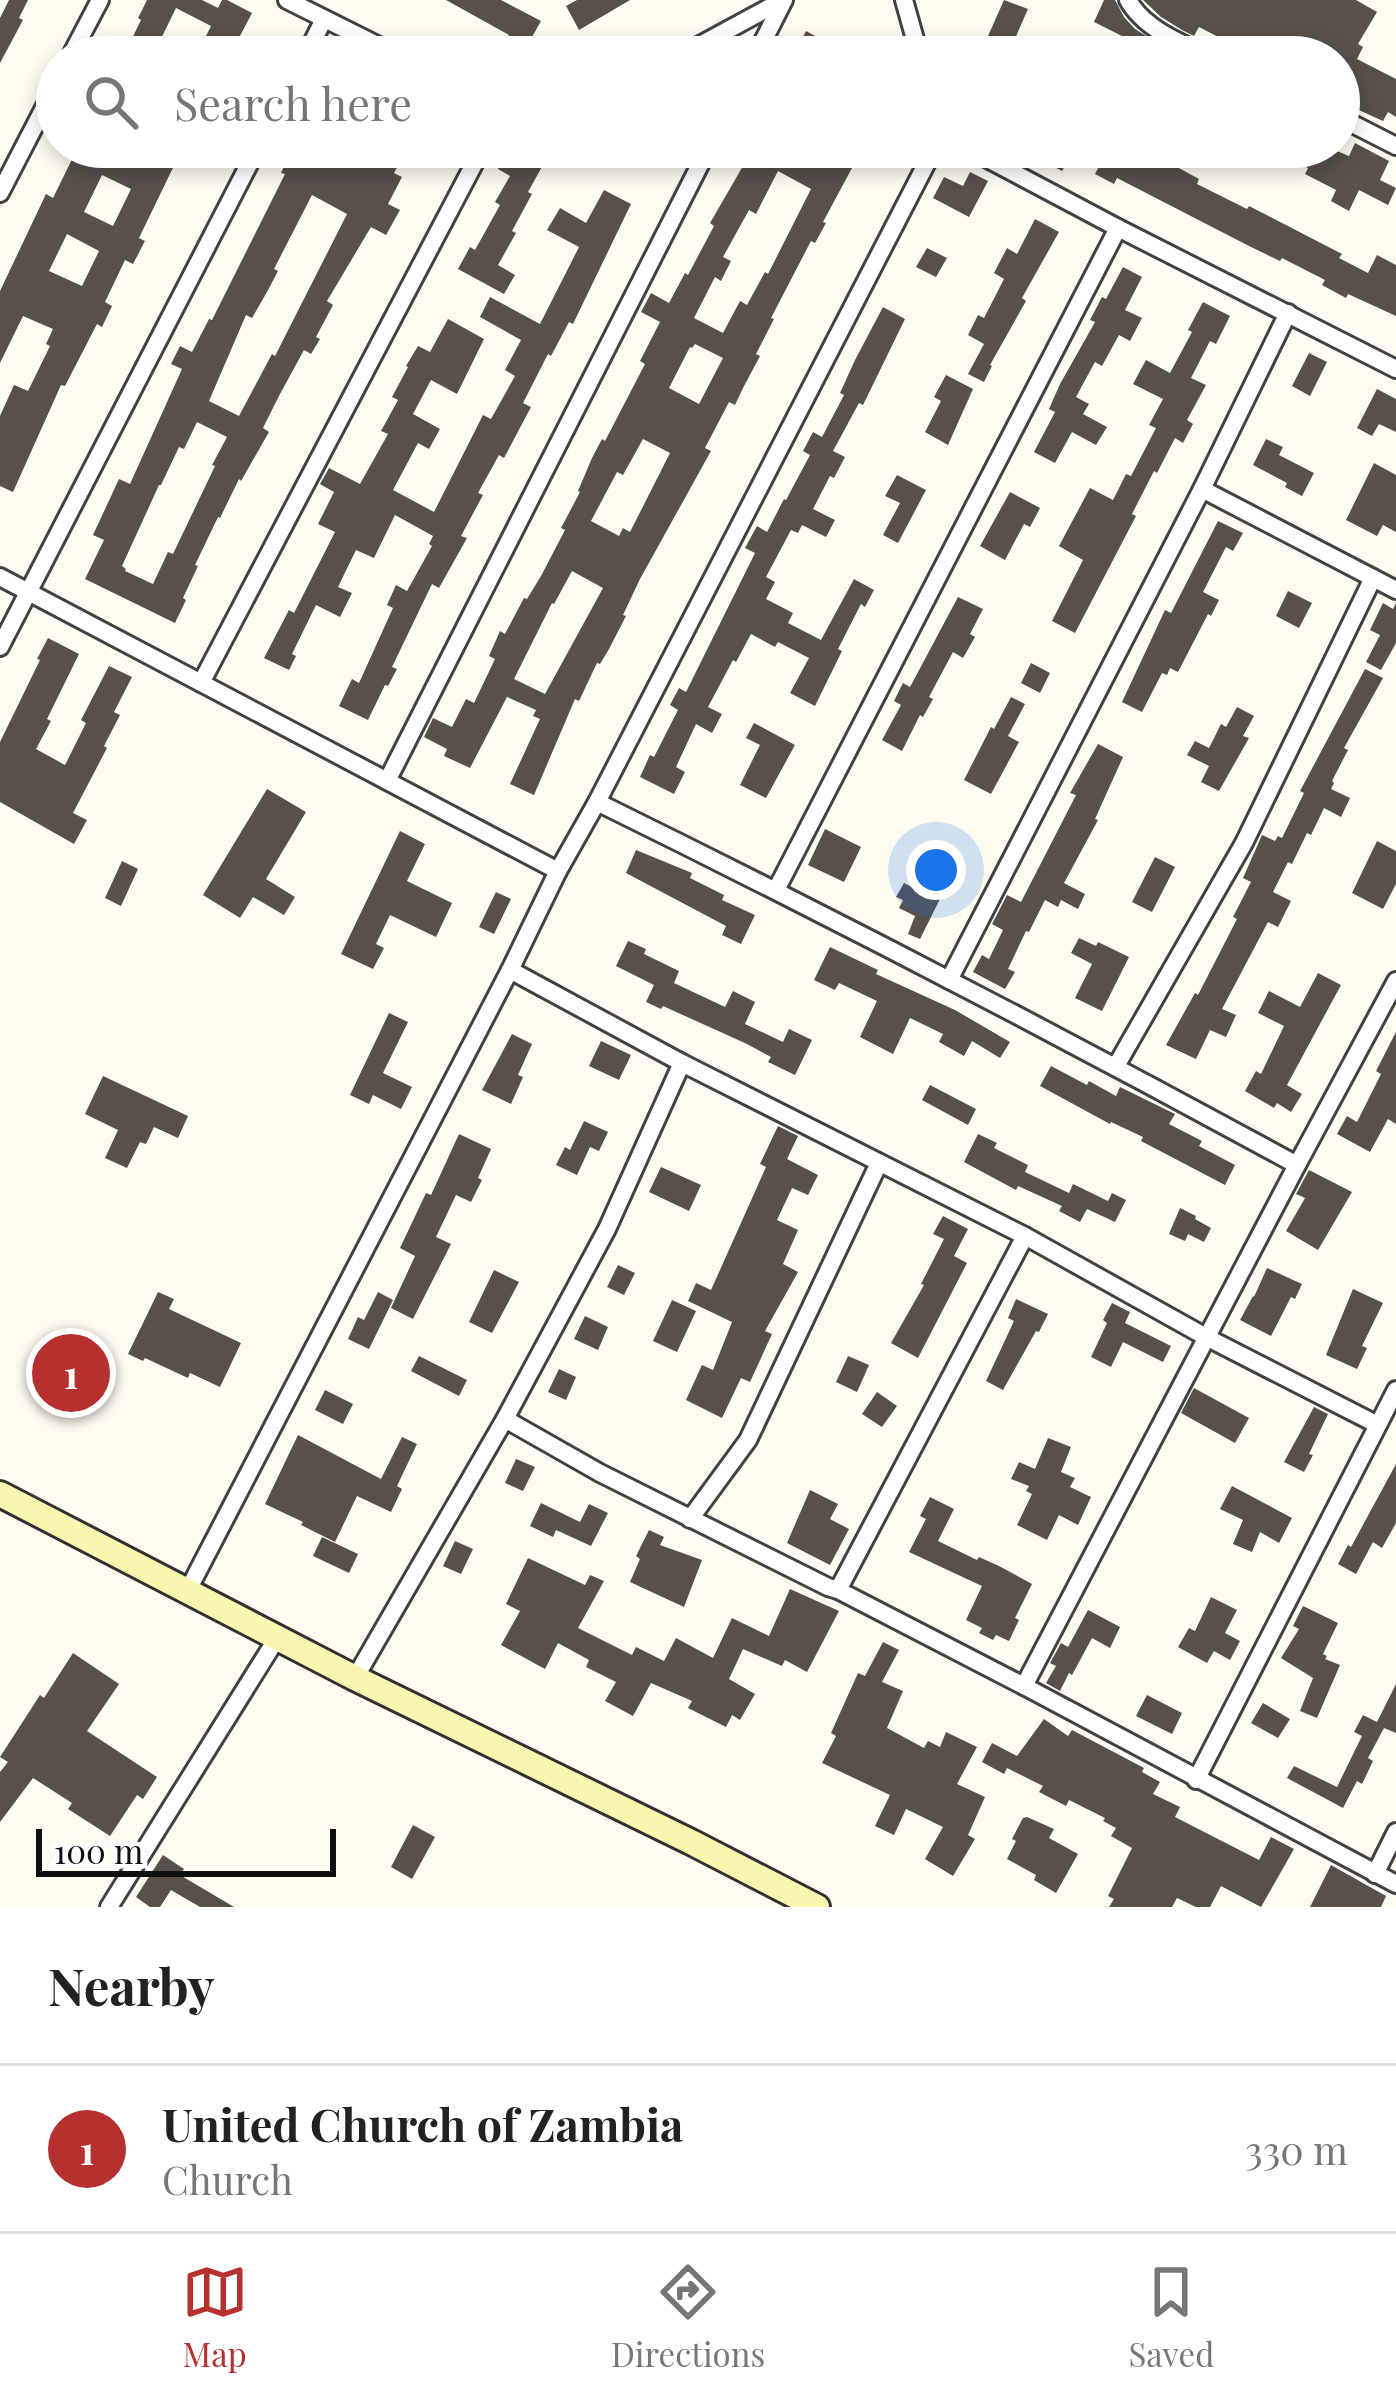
<!DOCTYPE html>
<html lang="en">
<head>
<meta charset="utf-8">
<style>
	:root { --surface:#fff; --page:#f6f6f6; --text:#222; --muted:#767676; --line:#e0e0e0; --accent:#b6302f }
	body { margin:0; font-family:"Playfair Display",serif; background:var(--page); color:var(--text) }
	.scale { position:absolute; left:36px; bottom:30px; width:300px; box-sizing:border-box; padding-left:12px; border:6px solid #0f0f0f; border-top:0; font-size:33px; line-height:42px; white-space:nowrap; color:#0f0f0f; -webkit-text-stroke:9px #fff; paint-order:stroke }
	.you { position:absolute; left:936px; top:870px; width:42px; height:42px; margin:-30px; border:9px solid #fff; border-radius:50%; background:#1a73e8; box-shadow:0 0 0 18px #1a73e833 }
	.badge { display:grid; place-items:center; width:78px; height:78px; border-radius:50%; background:var(--accent); color:#fff; font-size:39px; font-weight:700 }
	.pin { position:absolute; translate:-50% -50%; border:6px solid #fff; box-shadow:0 3px 12px #0006 }
	.list { margin:0; padding:0; list-style:none }
	h2 { display:flex; justify-content:space-between; align-items:center; height:156px; margin:0; padding:0 48px; font-size:51px }
	h2 small { font-size:39px; font-weight:400; color:var(--muted) }
	.list li { display:grid; grid-template-columns:78px 1fr auto; gap:36px; align-items:center; box-sizing:border-box; height:168px; padding:0 48px; border-top:3px solid var(--line) }
	.list b { display:block; font-size:45px; white-space:nowrap }
	.list p { margin:0; font-size:39px; white-space:nowrap; color:var(--muted) }
	.list em { font-size:39px; font-style:normal; color:var(--muted) }
	.icon { flex:none; width:66px; height:66px; fill:none; stroke:currentColor; stroke-width:2; stroke-linecap:round; stroke-linejoin:round }
	.map { position:relative; flex:none; width:1396px; height:1907px; overflow:hidden }
	.search { position:absolute; background:var(--surface); box-shadow:0 6px 18px #0003; left:36px; right:36px; top:36px; height:132px; display:flex; align-items:center; gap:30px; box-sizing:border-box; padding:0 42px; border-radius:66px; color:var(--muted); font-size:45px }
	.sheet { height:324px; background:var(--surface) }
	nav { display:flex; justify-content:space-around; align-items:center; box-sizing:border-box; height:168px; border-top:3px solid var(--line); background:var(--surface); font-size:33px; color:var(--muted) }
	nav a { display:grid; justify-items:center; gap:6px }
	nav .on { color:var(--accent) }
	.map>svg:first-child { display:block }
	.building { fill:#57504b; fill-rule:evenodd }
	.lines { fill:none; stroke-linecap:round; stroke-linejoin:round }
	.minor-casing { stroke:#424242; stroke-width:22 }
	.secondary-casing { stroke:#313131; stroke-width:30 }
	.minor { stroke:#fff; stroke-width:16 }
	.secondary { stroke:#faf6b0; stroke-width:24 }
</style>
</head>
<body>
<div class="map">
<svg width="1396" height="1907" viewBox="0 0 1396 1907">
	<rect width="100%" height="100%" fill="#fefcf1"/>
	<!-- building -->
	<g class="building">
		<path d="M9,0H28L19,18L23,20L0,63V18Z"/>
		<path d="M147,0H202L218,8L222,0H227L252,13L229,57H218L200,48L211,26L176,8L152,57H123L141,20L138,18Z"/>
		<path d="M446,0H501L541,21L521,57H515L501,50L509,35Z"/>
		<path d="M577,0H630L579,30L566,6Z"/>
		<path d="M1004,0L1028,9L1011,48L988,36Z"/>
		<path d="M1104,0H1115L1124,17L1135,29L1180,57H1118L1128,39L1094,22Z"/>
		<path d="M1143,0H1356L1377,12L1358,44L1363,47L1357,59L1396,79V117L1388,112L1383,121L1339,101V57H1257L1199,27L1194,36L1182,30L1161,17Z"/>
		<path d="M806,31L854,57H792Z"/>
		<path d="M1355,143L1389,161L1380,180L1396,188L1388,205L1359,190L1349,211L1331,201L1336,190L1305,174L1308,168L1268,147H1327L1349,156Z"/>
		<path d="M78,147H120L144,159L150,147H183L139,238L145,241L133,264L125,260L105,302L112,306L102,327L97,324L65,386L61,385L13,492L0,486V416L14,385L28,391L50,346L46,344L53,329L23,316L0,363V291L46,194L53,198ZM102,175L131,189L113,226L84,212ZM67,234L99,251L82,286L49,271Z"/>
		<path d="M293,147H408L394,173L402,177L388,204L400,210L386,235L371,227L327,301L333,305L316,337L320,339L311,354L304,350L280,394L263,428L269,432L241,481L239,479L220,518L218,517L195,565L198,566L183,598L186,600L175,623L85,579L104,540L93,535L119,479L130,484L182,369L171,364L180,346L192,352L209,319L212,320L285,174L281,173ZM312,195L347,214L275,356L272,354L239,416L209,401L246,315L252,318L267,292L278,271L274,269ZM197,422L227,437L212,465L215,466L173,554L168,552L153,584L125,571L126,569L122,566L159,485H161L179,447L184,449Z"/>
		<path d="M510,147H536L549,154L528,192L532,194L512,231L516,233L498,265L515,275L504,294L458,269L470,247L475,250L500,205L495,202L510,176L498,169Z"/>
		<path d="M754,147H778L811,165L820,147H844L859,155L823,222L826,223L815,243L811,241L771,318L774,319L756,354L760,356L743,388L735,405L729,402L705,448L711,451L640,579L623,615L626,616L609,649L600,664L597,663L579,701L575,699L534,795L510,784L540,719L533,716L536,710L507,697L470,768L444,756L447,749L424,737L433,718L452,727L466,699L474,703L495,659L489,656L500,631L505,634L524,598L527,599L541,576L565,530L561,528L580,492L578,491L592,458L602,439L605,441L645,364L640,361L660,322L641,312L651,293L669,303L685,273L688,275L714,226L710,223ZM778,171L811,189L768,274L765,272L747,305L740,301L723,333L694,318L715,277L721,281L731,261L723,257L749,210L756,214ZM695,344L723,358L699,404L669,388L690,347L692,348ZM643,439L670,453L630,532L623,528L619,536L591,521L617,472L623,475ZM572,571L603,588L545,694L514,679L552,603L554,604Z"/>
		<path d="M1047,147H1064L1073,152L1062,171L1041,160Z"/>
		<path d="M1109,147H1133L1165,163L1166,161L1199,179L1197,184L1247,209L1249,206L1342,254L1339,258L1368,273L1377,255L1396,265V316L1348,294L1346,298L1322,285L1325,280L1282,258L1280,261L1249,246L1117,178L1114,184L1095,174Z"/>
		<path d="M970,172L988,181L969,217L933,198L944,177L963,186Z"/>
		<path d="M604,190L631,204L573,324L569,322L551,356L548,354L523,403L531,407L504,458L499,455L478,493L483,495L461,536L467,538L439,588L432,584L392,667L397,669L388,686L385,685L368,720L339,706L352,679L359,683L393,608L387,605L396,585L407,591L432,546L429,544L433,536L395,515L374,558L356,550L338,587L352,593L340,617L316,605L292,654L296,656L289,670L264,658L289,610L294,613L335,532L318,524L334,492L320,484L329,468L360,484L388,434L381,431L398,400L392,397L408,367L406,366L418,346L430,352L448,319L484,339L457,394L431,380L413,414L440,429L429,449L418,443L393,490L434,512L483,415L491,419L515,376L505,370L521,340L480,317L490,297L540,324L579,247L547,230L560,208L586,223Z"/>
		<path d="M1035,219L1059,232L1022,298L1026,301L990,365L992,366L984,382L968,374L984,344L968,335L978,315L984,318L1004,279L994,273L1007,248L1017,254Z"/>
		<path d="M927,248L947,258L936,277L916,267Z"/>
		<path d="M1123,267L1142,277L1125,310L1142,318L1130,341L1119,335L1102,366L1095,362L1076,397L1089,404L1083,414L1107,427L1096,445L1072,432L1055,463L1034,452L1055,412L1049,409L1060,384L1095,322L1090,320L1102,297L1106,299Z"/>
		<path d="M1203,302L1230,316L1216,344L1210,341L1191,378L1206,385L1187,420L1193,424L1183,443L1175,438L1157,473L1154,471L1132,514L1136,516L1075,633L1052,621L1083,560L1059,546L1090,488L1113,500L1126,474L1131,476L1156,428L1149,425L1163,399L1133,384L1146,360L1170,373L1192,332L1188,330Z"/>
		<path d="M883,307L905,319L863,405L859,403L833,451L845,457L834,478L830,476L813,509L835,520L826,537L802,525L798,533L791,530L766,577L775,582L766,599L793,613L788,623L821,640L854,579L874,590L865,607L861,604L838,649L842,651L815,706L790,693L809,658L778,642L775,647L751,634L736,662L733,660L708,707L722,714L712,733L696,724L676,767L685,772L674,794L640,777L650,755L654,757L678,710L670,705L679,688L686,692L755,553L745,548L757,526L767,532L784,499L786,500L810,455L803,451L813,432L822,437L844,395L840,393L855,360Z"/>
		<path d="M1309,353L1327,362L1310,396L1292,386Z"/>
		<path d="M946,375L973,389L948,445L925,432L941,401L934,397Z"/>
		<path d="M1377,389L1396,399V432L1379,424L1372,436L1357,428Z"/>
		<path d="M1266,439L1283,447L1279,455L1314,473L1302,496L1285,487L1287,483L1253,465Z"/>
		<path d="M1374,463L1396,475V532L1383,525L1377,536L1346,520Z"/>
		<path d="M897,475L926,490L898,543L883,535L900,503L885,496Z"/>
		<path d="M1010,492L1040,508L1030,527L1024,524L1005,560L980,546Z"/>
		<path d="M1218,521L1243,533L1233,551L1226,547L1203,592L1219,600L1211,616L1208,614L1178,672L1170,668L1167,675L1162,673L1142,712L1122,702L1165,610L1171,613Z"/>
		<path d="M1288,591L1312,603L1299,628L1276,616Z"/>
		<path d="M958,597L983,609L970,634L975,637L963,658L953,652L929,697L933,699L923,717L920,715L902,751L882,740L901,705L894,701L903,683L910,687Z"/>
		<path d="M1383,603L1393,609L1396,603V643L1381,670L1366,662L1380,635L1370,630Z"/>
		<path d="M48,638L79,654L47,719L51,721L36,749L65,765L86,723L81,720L109,666L132,677L114,712L120,715L104,746L107,748L73,813L87,820L74,844L0,802V742L40,660L37,659Z"/>
		<path d="M1031,663L1050,673L1040,693L1021,683Z"/>
		<path d="M1365,669L1383,678L1344,748L1348,750L1332,781L1334,783L1331,789L1350,798L1341,817L1324,808L1311,835L1307,833L1292,864L1288,862L1273,892L1291,901L1278,927L1268,922L1222,1009L1236,1015L1226,1037L1210,1030L1196,1059L1166,1045L1195,993L1198,995L1237,919L1233,917L1251,882L1243,878L1262,835L1275,841L1278,836L1282,838L1304,793L1300,791Z"/>
		<path d="M1011,697L1025,704L1008,736L1019,742L991,794L964,780L991,727L994,729Z"/>
		<path d="M1237,707L1254,716L1243,736L1249,738L1219,791L1201,782L1209,766L1187,755L1195,741L1209,748L1221,724L1226,727Z"/>
		<path d="M754,723L795,745L766,798L740,785L760,745L746,738Z"/>
		<path d="M1098,744L1123,757L1095,819L1098,820L1064,883L1085,894L1078,909L1061,900L1058,907L1045,900L1029,932L1026,931L1008,969L1015,972L1005,989L973,972L982,955L989,959L1003,930L992,924L1007,895L1021,902L1076,795L1070,793Z"/>
		<path d="M267,789L306,812L266,879L295,897L284,915L253,897L240,918L203,895Z"/>
		<path d="M825,829L861,847L844,882L808,865Z"/>
		<path d="M400,831L425,844L407,881L452,903L436,937L390,915L376,944L384,948L373,969L341,954Z"/>
		<path d="M1377,841L1396,851V884L1383,909L1352,893Z"/>
		<path d="M636,850L692,873L690,878L724,895L722,900L755,915L741,944L722,935L726,926L626,873Z"/>
		<path d="M942,855L961,863L948,893L944,891L920,939L908,934L915,916L899,908L903,900L896,897L904,883L925,894Z"/>
		<path d="M1155,857L1175,867L1152,912L1132,902Z"/>
		<path d="M122,861L138,869L121,906L105,898Z"/>
		<path d="M496,892L511,899L494,934L479,927Z"/>
		<path d="M1079,938L1096,946L1098,942L1129,957L1102,1011L1075,998L1092,964L1071,953Z"/>
		<path d="M628,941L646,949L644,954L679,971L674,983L725,1007L733,991L755,1002L745,1024L783,1042L789,1029L812,1040L795,1075L768,1062L771,1057L747,1044L663,1006L661,1009L646,1002L654,985L616,966Z"/>
		<path d="M830,947L878,970L876,974L955,1010L1010,1042L1000,1058L972,1041L964,1056L939,1042L943,1034L910,1018L893,1054L860,1037L877,1001L839,983L835,990L814,980Z"/>
		<path d="M1318,973L1341,985L1287,1085L1302,1094L1291,1112L1277,1103L1274,1108L1245,1091L1256,1071L1261,1074L1284,1026L1258,1013L1269,991L1300,1007Z"/>
		<path d="M389,1013L408,1022L383,1073L412,1087L401,1109L373,1095L369,1104L350,1095Z"/>
		<path d="M1396,1032V1124L1388,1119L1370,1152L1337,1134L1347,1116L1357,1122L1381,1074L1376,1071Z"/>
		<path d="M512,1034L532,1044L518,1075L523,1077L511,1104L482,1090Z"/>
		<path d="M601,1041L631,1055L619,1080L589,1066Z"/>
		<path d="M1051,1066L1087,1085L1089,1081L1116,1096L1120,1087L1175,1114L1169,1124L1202,1141L1199,1146L1235,1165L1225,1185L1141,1141L1143,1137L1111,1122L1110,1124L1040,1086Z"/>
		<path d="M103,1076L188,1116L178,1138L154,1127L146,1144L140,1142L127,1168L105,1158L118,1130L85,1114Z"/>
		<path d="M930,1085L976,1109L968,1125L922,1100Z"/>
		<path d="M584,1121L608,1132L599,1151L590,1147L577,1175L556,1165L565,1147L570,1150Z"/>
		<path d="M778,1126L798,1136L787,1159L818,1175L808,1195L792,1188L777,1220L798,1230L783,1264L798,1272L765,1331L772,1334L750,1382L741,1378L722,1418L686,1400L702,1365L713,1370L732,1322L688,1301L696,1283L711,1290L766,1167L760,1164Z"/>
		<path d="M459,1134L491,1149L478,1178L482,1180L471,1202L456,1195L436,1237L451,1244L413,1319L391,1308L415,1256L400,1248L426,1193L431,1195Z"/>
		<path d="M978,1134L997,1143L994,1148L1028,1165L1025,1172L1069,1193L1073,1184L1108,1201L1112,1193L1126,1200L1115,1222L1087,1209L1080,1222L1059,1211L1062,1206L1018,1186L1016,1190L964,1162Z"/>
		<path d="M661,1167L701,1185L689,1211L649,1192Z"/>
		<path d="M1309,1170L1352,1192L1318,1250L1286,1231L1305,1198L1296,1194Z"/>
		<path d="M1180,1208L1196,1216L1195,1219L1211,1228L1204,1242L1188,1234L1185,1241L1169,1234Z"/>
		<path d="M943,1216L968,1229L954,1256L967,1263L918,1358L891,1343L924,1285L921,1284L944,1239L933,1234Z"/>
		<path d="M618,1265L635,1273L624,1295L607,1287Z"/>
		<path d="M1267,1268L1302,1284L1295,1299L1291,1297L1271,1336L1240,1320L1253,1296L1254,1297Z"/>
		<path d="M494,1270L519,1282L492,1333L469,1322Z"/>
		<path d="M1353,1289L1383,1303L1362,1346L1367,1348L1357,1369L1326,1355Z"/>
		<path d="M158,1292L174,1299L169,1309L241,1343L220,1387L190,1373L188,1378L145,1358L143,1361L128,1354Z"/>
		<path d="M378,1292L393,1300L369,1349L348,1339L358,1317L364,1320Z"/>
		<path d="M1016,1299L1048,1314L1039,1332L1036,1331L1003,1390L986,1381L1014,1321L1008,1318Z"/>
		<path d="M672,1300L696,1311L677,1352L653,1341Z"/>
		<path d="M1112,1303L1130,1312L1125,1323L1171,1346L1163,1362L1123,1342L1111,1367L1091,1357L1107,1323L1103,1320Z"/>
		<path d="M585,1316L608,1327L598,1350L574,1339Z"/>
		<path d="M419,1356L467,1380L459,1396L411,1371Z"/>
		<path d="M848,1356L869,1365L857,1392L836,1382Z"/>
		<path d="M559,1369L576,1377L566,1400L548,1392Z"/>
		<path d="M1194,1388L1249,1418L1235,1443L1181,1413Z"/>
		<path d="M325,1390L353,1404L343,1424L315,1410Z"/>
		<path d="M877,1392L897,1406L882,1427L862,1414Z"/>
		<path d="M1314,1407L1328,1414L1309,1454L1313,1455L1304,1472L1284,1462Z"/>
		<path d="M298,1435L381,1479L402,1437L417,1444L397,1486L402,1489L391,1512L357,1496L335,1542L301,1525L303,1522L265,1504Z"/>
		<path d="M1048,1438L1071,1447L1061,1472L1075,1478L1070,1487L1091,1497L1078,1525L1059,1515L1047,1540L1017,1525L1032,1494L1026,1491L1029,1486L1011,1479L1019,1462L1035,1469Z"/>
		<path d="M516,1459L535,1467L523,1491L505,1483Z"/>
		<path d="M1396,1464V1523L1382,1548L1373,1542L1356,1574L1338,1564L1348,1545L1351,1547Z"/>
		<path d="M1232,1486L1292,1518L1279,1543L1260,1532L1252,1552L1233,1544L1243,1520L1220,1509Z"/>
		<path d="M810,1490L838,1504L830,1519L849,1529L830,1565L787,1543Z"/>
		<path d="M930,1497L954,1509L938,1541L977,1560L979,1557L999,1566L1032,1584L1015,1618L1019,1620L1009,1641L996,1635L993,1640L979,1633L982,1628L966,1620L982,1586L909,1552L926,1519L920,1516Z"/>
		<path d="M541,1503L580,1522L589,1504L608,1513L591,1546L556,1530L553,1537L530,1526Z"/>
		<path d="M649,1530L664,1537L660,1545L702,1560L684,1607L630,1582L640,1559L636,1556Z"/>
		<path d="M322,1537L358,1554L349,1573L313,1556Z"/>
		<path d="M455,1541L473,1549L461,1574L443,1566Z"/>
		<path d="M528,1558L585,1585L590,1575L604,1581L578,1628L632,1655L636,1647L664,1661L676,1638L713,1658L732,1618L769,1636L790,1589L839,1611L807,1672L785,1660L782,1666L743,1649L729,1679L755,1694L740,1720L732,1715L726,1727L688,1708L692,1701L651,1683L633,1716L605,1701L616,1682L586,1667L589,1660L558,1643L545,1669L501,1645L520,1611L506,1604Z"/>
		<path d="M1211,1597L1237,1610L1225,1633L1240,1641L1230,1660L1214,1651L1207,1663L1178,1647L1189,1628L1195,1631Z"/>
		<path d="M1303,1606L1338,1623L1323,1654L1327,1656L1325,1659L1340,1665L1317,1718L1300,1711L1313,1678L1281,1658L1299,1629L1293,1626Z"/>
		<path d="M1088,1610L1120,1627L1110,1648L1092,1638L1072,1675L1069,1673L1060,1691L1046,1683L1056,1666L1050,1663L1061,1643L1068,1647Z"/>
		<path d="M883,1642L899,1650L882,1682L903,1691L887,1728L924,1748L928,1741L940,1747L946,1732L977,1747L957,1784L985,1797L968,1835L975,1839L953,1876L925,1859L943,1827L906,1809L894,1835L875,1826L890,1795L822,1763L836,1736L831,1733L858,1673L865,1676Z"/>
		<path d="M73,1653L119,1684L87,1731L157,1777L143,1799L137,1795L110,1836L68,1809L72,1803L33,1778L0,1822V1772L8,1762L0,1757L40,1695L44,1698Z"/>
		<path d="M1396,1684V1733L1384,1728L1368,1758L1373,1761L1362,1784L1357,1781L1343,1808L1287,1778L1294,1766L1337,1787L1362,1736L1354,1732L1363,1715L1377,1722Z"/>
		<path d="M1147,1695L1182,1713L1172,1734L1136,1716Z"/>
		<path d="M1263,1703L1290,1719L1278,1738L1251,1723Z"/>
		<path d="M1044,1719L1068,1736L1072,1730L1144,1768L1142,1772L1160,1782L1153,1794L1180,1807L1175,1817L1259,1860L1271,1837L1294,1849L1261,1907L1221,1886L1210,1907H1196L1177,1898L1172,1907H1109L1114,1899L1108,1896L1132,1848L1111,1836L1116,1828L1103,1821L1105,1818L1069,1800L1066,1806L1039,1792L1043,1786L1007,1768L1004,1774L982,1762L992,1743L1017,1756Z"/>
		<path d="M1027,1817L1054,1829L1049,1838L1078,1854L1056,1893L1034,1880L1036,1875L1007,1859L1016,1841L1012,1839L1023,1818Z"/>
		<path d="M413,1825L435,1837L412,1879L391,1867Z"/>
		<path d="M163,1855L184,1869L180,1875L234,1907H200L171,1890L160,1907H150L136,1897Z"/>
		<path d="M1331,1865L1386,1896L1381,1907H1310Z"/>
	</g>
	<g class="lines">
		<!-- minor casing -->
		<g class="minor-casing">
			<g id="minor">
				<path d="M287,0L401,57"/>
				<path d="M904,0L920,57"/>
				<path d="M1128,0C1144,29 1182,44 1211,57"/>
				<path d="M70,57L100,0"/>
				<path d="M305,57L324,19"/>
				<path d="M678,57L783,0"/>
				<path d="M755,57L784,0"/>
				<path d="M1339,117L1396,146"/>
				<path d="M965,147L1118,228L1396,369"/>
				<path d="M0,193L57,83"/>
				<path d="M1202,489L1396,590"/>
				<path d="M0,577L558,871"/>
				<path d="M0,647L258,147"/>
				<path d="M201,683L483,147"/>
				<path d="M387,781L709,147"/>
				<path d="M597,802C833,918 1066,1039 1297,1165"/>
				<path d="M776,890L1118,228"/>
				<path d="M510,970L682,1063L1025,1236L1206,1337L1376,1424"/>
				<path d="M949,980L1202,489L1288,313"/>
				<path d="M1116,1066L1244,843L1373,578"/>
				<path d="M505,1419L600,1473L828,1587L838,1590L1024,1686L1396,1884"/>
				<path d="M690,1519L748,1440L879,1163"/>
				<path d="M838,1590L1025,1236"/>
				<path d="M187,1592L510,970L558,871L597,802L935,147"/>
				<path d="M355,1678L505,1419L607,1229L682,1063"/>
				<path d="M1024,1686L1297,1165L1396,981"/>
				<path d="M1196,1780L1396,1390"/>
				<path d="M1375,1874L1396,1832"/>
				<path d="M109,1907L277,1638"/>
			</g>
		</g>
		<!-- secondary casing -->
		<g class="secondary-casing">
			<path id="secondary" d="M0,1494L355,1678L691,1842L817,1907"/>
		</g>
		<!-- minor -->
		<use href="#minor" class="minor"/>
		<!-- secondary -->
		<use href="#secondary" class="secondary"/>
	</g>
</svg>
<div class="scale">100 m</div>
<div class="you"></div>
<div class="pin badge" style="left:71px;top:1373px">1</div>
<div class="search"><svg class="icon" aria-label="search" viewBox="0 0 24 24"><circle cx="10" cy="10" r="6"/><path d="M15 15l6 6"/></svg>Search here</div>
</div>
<section class="sheet">
<h2>Nearby<small></small></h2>
<ul class="list">
<li><span class="badge">1</span><div><b>United Church of Zambia</b><p>Church</p></div><em>330 m</em></li>
</ul>
</section>
<nav>
<a class="on"><svg class="icon" aria-label="map" viewBox="0 0 24 24"><path d="M3 6l6-2 6 2 6-2v14l-6 2-6-2-6 2zM9 4v14M15 6v14"/></svg>Map</a>
<a><svg class="icon" aria-label="directions" viewBox="0 0 24 24"><path d="M12 3l9 9-9 9-9-9zM9 14v-3h6M13 9l2 2-2 2"/></svg>Directions</a>
<a><svg class="icon" aria-label="saved" viewBox="0 0 24 24"><path d="M7 4h10v16l-5-4-5 4z"/></svg>Saved</a>
</nav>
</body>
</html>
